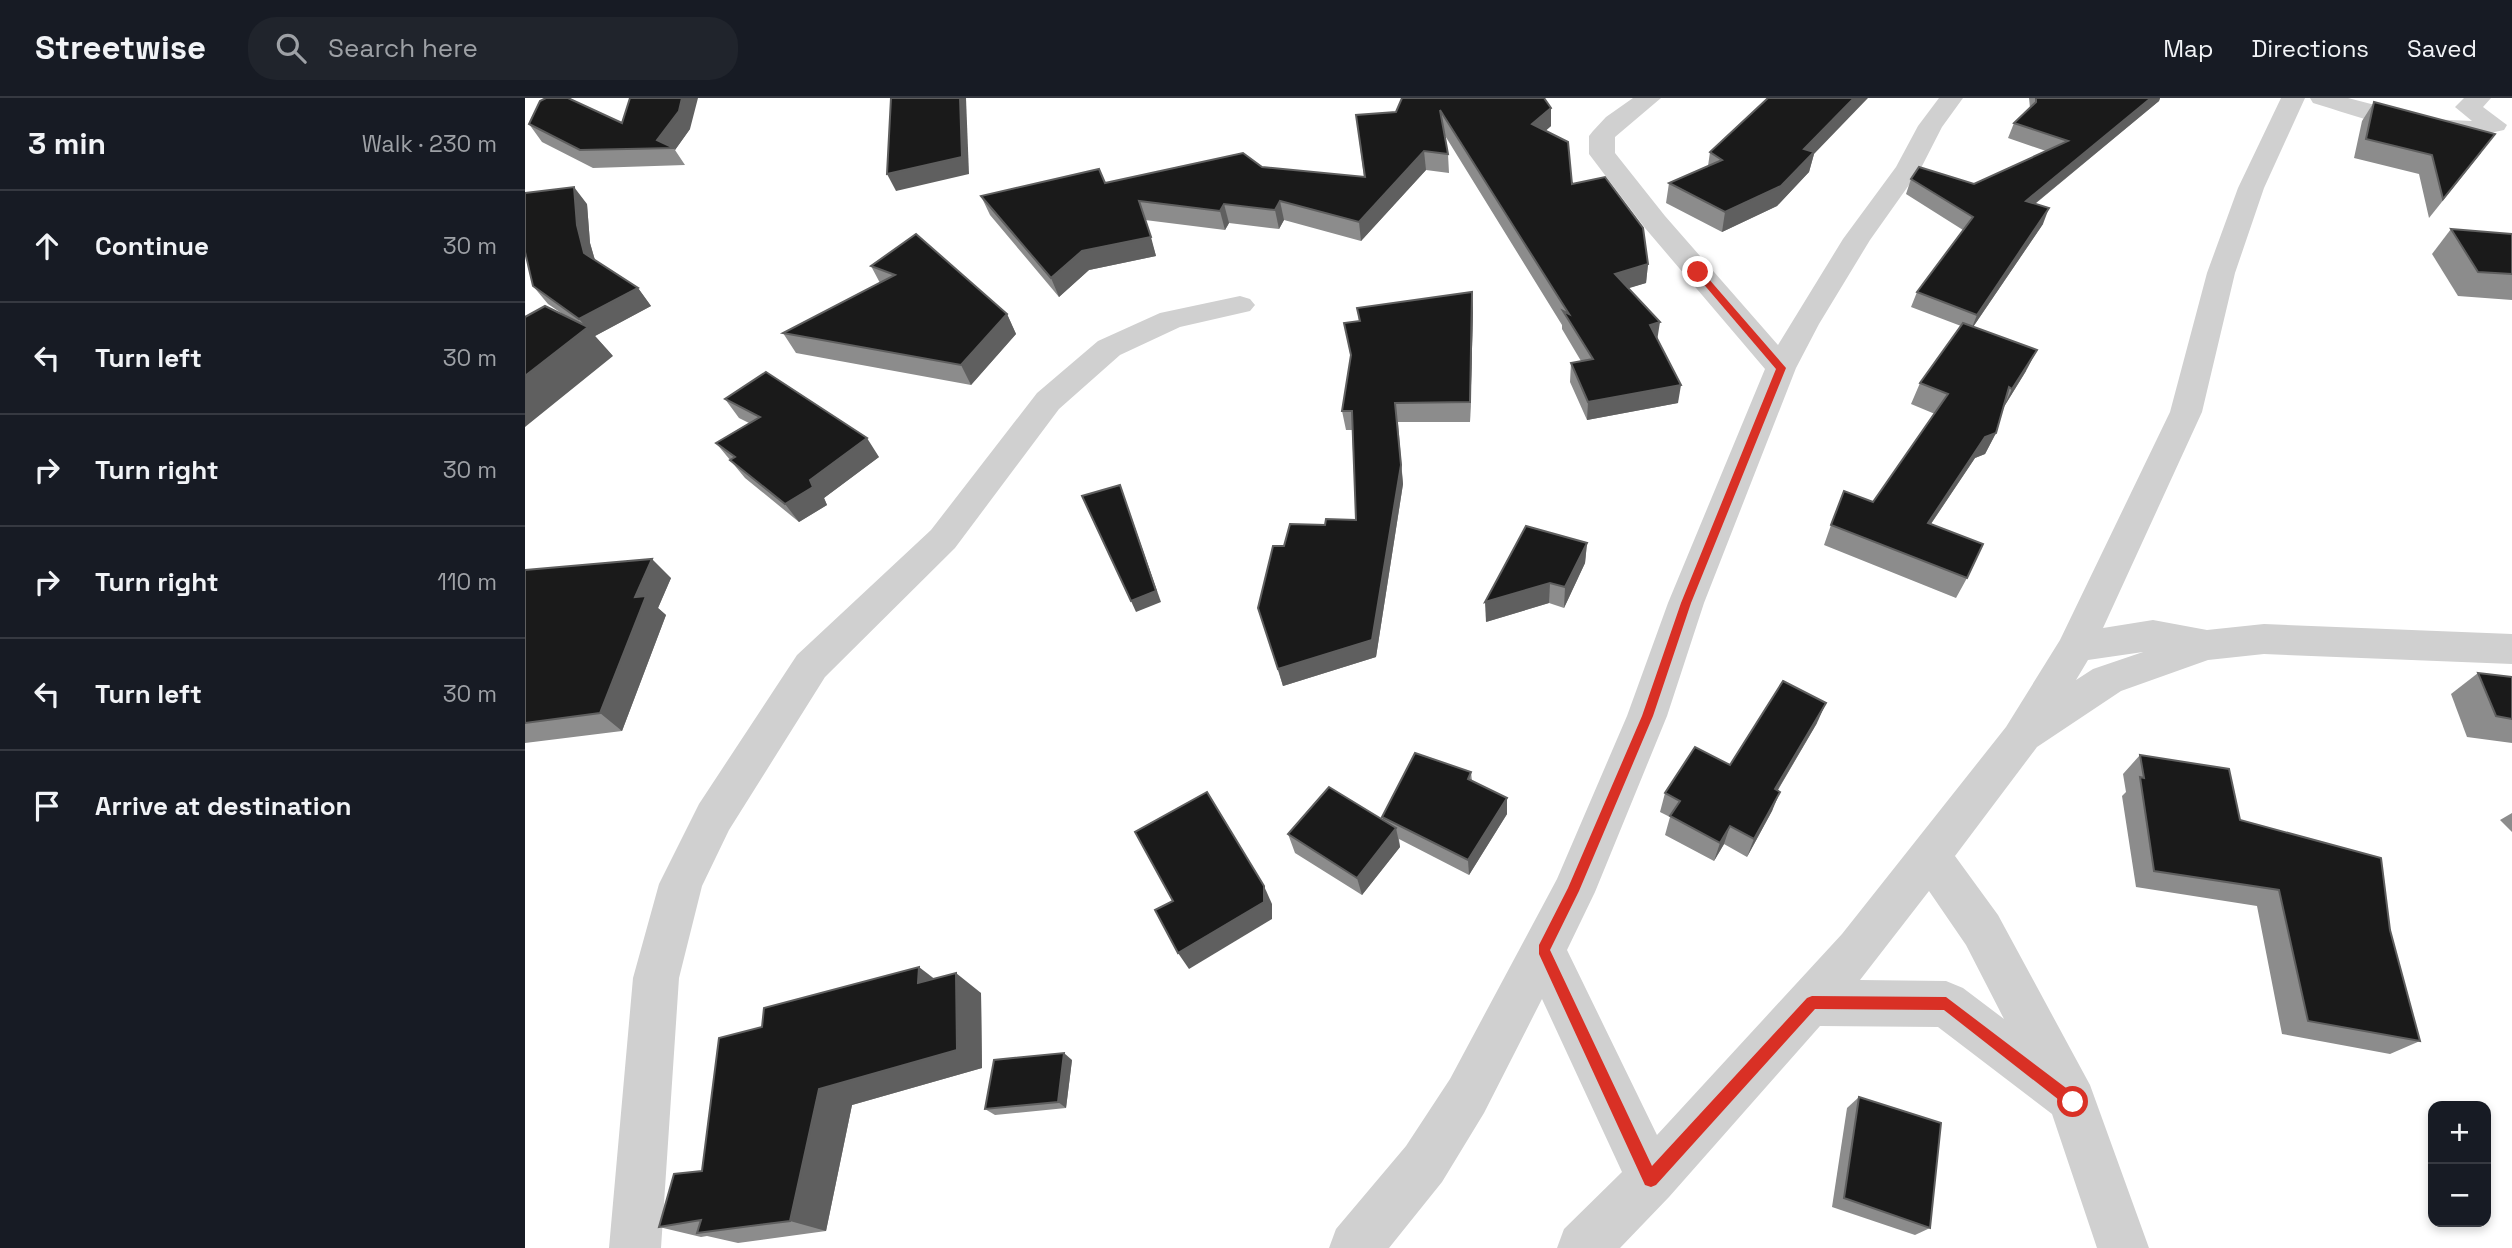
<!DOCTYPE html>
<html lang="en">
<head>
<meta charset="utf-8">
<style>
	:root { --surface:#171b24; --page:#20242c; --text:#f1f3f6; --muted:#9ea1a6; --line:#363941 }
	body { margin:0; font-family:"Space Grotesk",sans-serif; background:var(--page); color:var(--text) }
	.controls { position:absolute; right:21px; bottom:21px; display:grid; overflow:hidden; border-radius:14px; box-shadow:0 4px 10px #0003 }
	.controls button { width:63px; height:63px; display:grid; place-items:center; padding:0; border:0; border-bottom:2px solid var(--line); background:var(--surface); color:var(--text); font:35px sans-serif }
	.stop { position:absolute; width:21px; height:21px; margin:-16px; border:5px solid #d93025; border-radius:50%; background:#fff }
	.stop.end { background:#d93025; border-color:#fff; box-shadow:0 2px 7px #0008 }
	.list { margin:0; padding:0; list-style:none }
	h2 { display:flex; justify-content:space-between; align-items:center; height:91px; margin:0; padding:0 28px; font-size:30px }
	h2 small { font-size:23px; font-weight:400; color:var(--muted) }
	.list li { display:grid; grid-template-columns:46px 1fr auto; gap:21px; align-items:center; box-sizing:border-box; height:112px; padding:0 28px; border-top:2px solid var(--line) }
	.list b { display:block; font-size:26px; white-space:nowrap }
	.list em { font-size:23px; font-style:normal; color:var(--muted) }
	.icon { flex:none; width:38px; height:38px; fill:none; stroke:currentColor; stroke-width:2; stroke-linecap:round; stroke-linejoin:round }
	.map { position:relative; flex:none; width:1987px; height:1150px; overflow:hidden }
	header { display:flex; align-items:center; gap:42px; box-sizing:border-box; height:98px; padding:0 35px; background:var(--surface); border-bottom:2px solid var(--line) }
	header strong { font-size:33px }
	nav { display:flex; gap:38px; margin-inline-start:auto; font-size:24px }
	.search { width:490px; height:63px; background:var(--page); display:flex; align-items:center; gap:18px; box-sizing:border-box; padding:0 24px; border-radius:28px; color:var(--muted); font-size:26px }
	main { display:flex }
	aside { flex:1; background:var(--surface) }
	.map>svg:first-child { display:block }
	.lines { fill:none; stroke-linecap:round; stroke-linejoin:round }
	.street { fill:#d0d0d0; fill-rule:evenodd }
	.wall { fill:#8c8c8c }
	.shaded-wall { fill:#5f5f5f }
	.building { fill:#1a1a1a; stroke:#5f5f5f; stroke-width:2 }
	.route { fill:#d93025 }
</style>
</head>
<body>
<header>
<strong>Streetwise</strong>
<div class="search"><svg class="icon" aria-label="search" viewBox="0 0 24 24"><circle cx="10" cy="10" r="6"/><path d="M15 15l6 6"/></svg>Search here</div>
<nav><a>Map</a><a>Directions</a><a>Saved</a></nav>
</header>
<main>
<aside>
<h2>3 min<small>Walk · 230 m</small></h2>
<ul class="list">
<li><svg class="icon" aria-label="ahead" viewBox="0 0 24 24"><path d="M12 20V5M6 11l6-6 6 6"/></svg><div><b>Continue</b></div><em>30 m</em></li>
<li><svg class="icon" aria-label="left" viewBox="0 0 24 24"><path d="M17 20v-9H6M10 6l-5 5 5 5"/></svg><div><b>Turn left</b></div><em>30 m</em></li>
<li><svg class="icon" aria-label="right" viewBox="0 0 24 24"><path d="M7 20v-9h11M14 6l5 5-5 5"/></svg><div><b>Turn right</b></div><em>30 m</em></li>
<li><svg class="icon" aria-label="right" viewBox="0 0 24 24"><path d="M7 20v-9h11M14 6l5 5-5 5"/></svg><div><b>Turn right</b></div><em>110 m</em></li>
<li><svg class="icon" aria-label="left" viewBox="0 0 24 24"><path d="M17 20v-9H6M10 6l-5 5 5 5"/></svg><div><b>Turn left</b></div><em>30 m</em></li>
<li><svg class="icon" aria-label="arrive" viewBox="0 0 24 24"><path d="M6 21V4h12l-3 4 3 4H6"/></svg><div><b>Arrive at destination</b></div></li>
</ul>
</aside>
<div class="map">
<svg width="1987" height="1150" viewBox="0 0 1987 1150">
	<rect width="100%" height="100%" fill="#fff"/>
	<g class="lines">
		<!-- street -->
		<g class="street">
			<path d="M1108,0H1136L1090,39V55L1140,118L1253,247L1318,141L1371,69L1393,28L1414,0H1438L1417,29L1396,70L1345,142L1294,226L1271,270L1179,505L1142,618L1070,794L1042,852L1132,1037L1317,836L1481,629L1535,542L1645,314L1682,175L1713,90L1756,0H1780L1739,90L1710,175L1677,314L1578,530L1628,522L1682,532L1739,526L1987,536V566L1739,556L1683,562L1596,593L1512,649L1430,758L1473,817L1565,987L1624,1150H1572L1527,1016L1413,929L1295,928L1144,1099L1095,1150H1032L1039,1131L1097,1074L1017,901L959,1015L917,1084L864,1150H804L811,1131L881,1048L925,981L1032,781L1102,618L1143,505L1240,271L1120,130L1064,56V38L1068,33L1081,19ZM1618,554L1568,571L1551,582L1563,562ZM1404,793L1441,847L1479,921L1438,890L1421,883L1335,882Z"/>
			<path d="M1785,0H1823L1904,21L1947,23L1930,9L1939,0H1966L1958,9L1982,27L1979,32C1913,49 1851,24 1788,5Z"/>
			<path d="M715,198L725,201L730,207L725,213L655,229L595,257L534,311L430,450L300,579L204,732L177,788L154,880L136,1150H84L108,880L134,786L174,706L272,557L406,432L512,295L573,243L635,215Z"/>
		</g>
	</g>
	<!-- wall -->
	<g class="wall">
		<path d="M1504,0H1635L1634,3L1510,106L1518,126L1448,229L1501,273L1477,312L1471,335L1460,356L1450,360L1406,426L1442,480L1431,500L1299,447L1306,427L1348,404L1410,316L1386,306L1395,285L1436,228L1386,209L1392,194L1438,132L1381,96L1386,81L1449,86L1521,53L1483,40L1489,25L1505,10Z"/>
		<path d="M1849,4L1956,55L1904,120L1894,76L1829,60L1837,23Z"/>
		<path d="M1026,10V28L1020,33L1047,86L1123,166L1121,185L1103,190L1132,241L1153,305L1062,322L1045,284L1046,265L1056,263L1037,231V227L919,36L923,56L924,75L901,72L836,143L759,122L754,131L704,125L700,132L620,122L631,158L564,172L534,199L465,117L456,98L737,69L839,79L831,17Z"/>
		<path d="M97,25L165,31L150,52L160,67L68,70L17,44L4,26Z"/>
		<path d="M1185,54L1289,56L1284,74L1252,108L1197,134L1141,105L1144,85L1183,68Z"/>
		<path d="M62,106L65,145L70,162L113,190L126,208L70,238L88,258L39,217L23,206L8,188Z"/>
		<path d="M1926,131L1987,136V202L1933,198L1907,156Z"/>
		<path d="M346,168L482,216L491,236L446,287L271,255L258,235L355,185Z"/>
		<path d="M947,194L948,214L945,324H873L878,386L851,559L758,588L733,510L759,448L800,427L831,422L827,332H821L817,313L826,260L819,225L834,223L832,210Z"/>
		<path d="M200,301L354,359L299,400L302,407L274,424L220,380L191,345L224,325L214,320Z"/>
		<path d="M1062,445L1060,465L1039,510L1024,505L961,524Z"/>
		<path d="M0,472L146,480L133,510L141,517L97,633L0,645Z"/>
		<path d="M1953,575L1987,579V645L1942,639L1926,596Z"/>
		<path d="M1292,625L1253,692L1247,713L1222,759L1199,746L1189,763L1140,737L1145,719L1135,714L1140,695L1205,667Z"/>
		<path d="M1615,657L1715,722L1865,832L1895,943L1865,956L1757,936L1732,808L1611,789L1597,698L1601,694L1598,676Z"/>
		<path d="M946,674L947,683L982,700V716L944,777L874,741L875,749L837,797L770,755L763,736L858,722L857,719Z"/>
		<path d="M1987,715V734L1975,722Z"/>
		<path d="M410,881L456,895L457,970L327,1007L301,1133L213,1145L182,1138L176,1139L134,1129L177,1073Z"/>
		<path d="M547,962L541,1010L470,1017L460,1011Z"/>
		<path d="M1334,999L1405,1130L1390,1137L1307,1109L1322,1010Z"/>
	</g>
	<!-- shaded-wall -->
	<g class="shaded-wall">
		<path d="M157,0H173L165,31L150,52L149,50L132,42Z"/>
		<path d="M435,0H441L444,76L371,93L362,76Z"/>
		<path d="M1329,0H1343L1289,56L1284,74L1252,108L1197,134L1200,114L1279,51Z"/>
		<path d="M1626,0H1635L1634,3L1495,118L1501,103Z"/>
		<path d="M1026,10V28L1007,45V26Z"/>
		<path d="M899,53L901,72L836,143L834,124Z"/>
		<path d="M49,89L62,106L65,145L73,173L59,155L52,127Z"/>
		<path d="M755,103L759,122L754,131L750,112Z"/>
		<path d="M699,106L704,125L700,132L695,113Z"/>
		<path d="M1524,110L1518,126L1446,232L1452,217Z"/>
		<path d="M626,139L631,158L564,172L534,199L526,180L557,153Z"/>
		<path d="M1123,166L1121,185L1088,195L1090,176Z"/>
		<path d="M113,190L126,208L70,238L88,258L0,329V278L62,230L54,221Z"/>
		<path d="M947,194L948,214L945,324V304Z"/>
		<path d="M482,216L491,236L446,287L436,267Z"/>
		<path d="M1135,224L1132,243L1125,227Z"/>
		<path d="M1512,252L1501,273L1477,312L1487,291Z"/>
		<path d="M1156,287L1153,305L1062,322L1063,304Z"/>
		<path d="M870,305L878,386L851,559L758,588L753,571L847,542Z"/>
		<path d="M1471,335L1460,356L1450,360L1393,445L1403,425L1460,339Z"/>
		<path d="M342,340L354,359L299,400L302,407L274,424L260,406L285,382Z"/>
		<path d="M595,387L636,504L611,514L606,503Z"/>
		<path d="M1062,445L1060,465L1039,510L1040,489Z"/>
		<path d="M127,461L146,480L133,510L141,517L97,633L75,615L110,499Z"/>
		<path d="M1025,485L1024,505L961,524L960,504Z"/>
		<path d="M1301,605L1292,625L1242,710L1250,691Z"/>
		<path d="M1255,694L1247,713L1222,759L1229,741Z"/>
		<path d="M982,700V716L944,777L943,762Z"/>
		<path d="M1205,728L1199,746L1189,763L1195,745Z"/>
		<path d="M871,730L875,749L837,797L832,780Z"/>
		<path d="M739,788L747,806V821L664,871L653,855Z"/>
		<path d="M394,869L420,889L393,885Z"/>
		<path d="M431,875L456,895L457,970L327,1007L301,1133L265,1123L294,991Z"/>
		<path d="M539,955L547,962L541,1010L533,1004Z"/>
	</g>
	<!-- building -->
	<g class="building">
		<path d="M21,0H43L97,25L105,0H157L154,13L132,42L149,50L55,52L4,26L15,3Z"/>
		<path d="M366,0H435L437,59L362,76Z"/>
		<path d="M877,0H1019L1026,10L1007,26L1043,44L1047,86L1080,79L1118,130L1123,166L1090,176L1135,224L1125,227L1156,287L1063,304L1046,265L1068,261L1038,213L1044,216L915,12L923,56L899,53L834,124L755,103L750,112L699,106L695,113L614,103L626,139L557,153L526,180L456,98L574,71L580,85L718,55L737,69L840,79L831,17L871,14Z"/>
		<path d="M1243,0H1329L1279,51L1289,54L1256,88L1200,114L1144,85L1197,62L1185,54Z"/>
		<path d="M1511,0H1626L1501,103L1524,110L1452,217L1392,194L1448,119L1386,81L1394,69L1449,86L1543,43L1489,25L1511,4Z"/>
		<path d="M1849,4L1970,36L1918,101L1907,57L1841,41Z"/>
		<path d="M49,89L52,127L59,155L113,190L54,221L8,188L0,154V95Z"/>
		<path d="M1926,131L1987,136V176L1953,174Z"/>
		<path d="M391,136L482,216L436,267L258,235L370,177L346,168Z"/>
		<path d="M947,194L945,304L870,305L876,367L847,542L753,571L733,510L748,448H759L765,426L800,427L801,421L831,422L827,313H817L826,257L819,225L835,223L832,210Z"/>
		<path d="M20,208L63,229L0,278V219Z"/>
		<path d="M1438,225L1512,252L1487,291L1484,289L1471,335L1460,339L1403,425L1458,446L1442,480L1306,427L1319,393L1348,404L1423,296L1395,285Z"/>
		<path d="M241,274L342,340L285,382L288,389L260,406L205,362L210,359L191,345L235,319L200,301Z"/>
		<path d="M595,387L631,493L606,503L557,398Z"/>
		<path d="M1001,428L1062,445L1040,489L1025,485L960,504Z"/>
		<path d="M127,461L110,499L121,498L75,615L0,625V472Z"/>
		<path d="M1953,575L1987,579V621L1971,618Z"/>
		<path d="M1258,583L1301,605L1250,691L1255,694L1229,741L1205,728L1195,745L1145,718L1155,703L1140,695L1170,649L1205,667Z"/>
		<path d="M890,655L946,674L943,681L982,700L943,762L857,719Z"/>
		<path d="M1615,657L1704,671L1715,722L1856,760L1865,832L1895,943L1783,923L1754,792L1629,773L1615,679L1619,680Z"/>
		<path d="M804,689L871,730L832,780L763,736Z"/>
		<path d="M682,694L739,788V804L653,855L630,812L648,803L610,734Z"/>
		<path d="M394,869L393,885L431,875L432,952L294,991L265,1123L172,1135L176,1122L134,1129L149,1076L177,1073L194,940L237,929L239,910Z"/>
		<path d="M539,955L533,1004L460,1011L469,962Z"/>
		<path d="M1334,999L1416,1025L1405,1130L1319,1100Z"/>
	</g>
	<!-- route -->
	<path class="route" d="M1170,172H1176L1261,270L1166,505L1128,618L1054,793L1025,852L1127,1068L1282,900L1287,898L1421,899L1553,999L1555,1004L1553,1009L1548,1011L1543,1009L1419,912L1290,911L1131,1087L1126,1089L1120,1087L1014,856V847L1043,790L1117,618L1156,505L1251,271L1170,176Z"/>
</svg>
<div class="controls">
<button>+</button>
<button>−</button>
</div>
<div class="stop" style="left:1548px;top:1004px"></div>
<div class="stop end" style="left:1173px;top:174px"></div>
</div>
</main>
</body>
</html>
